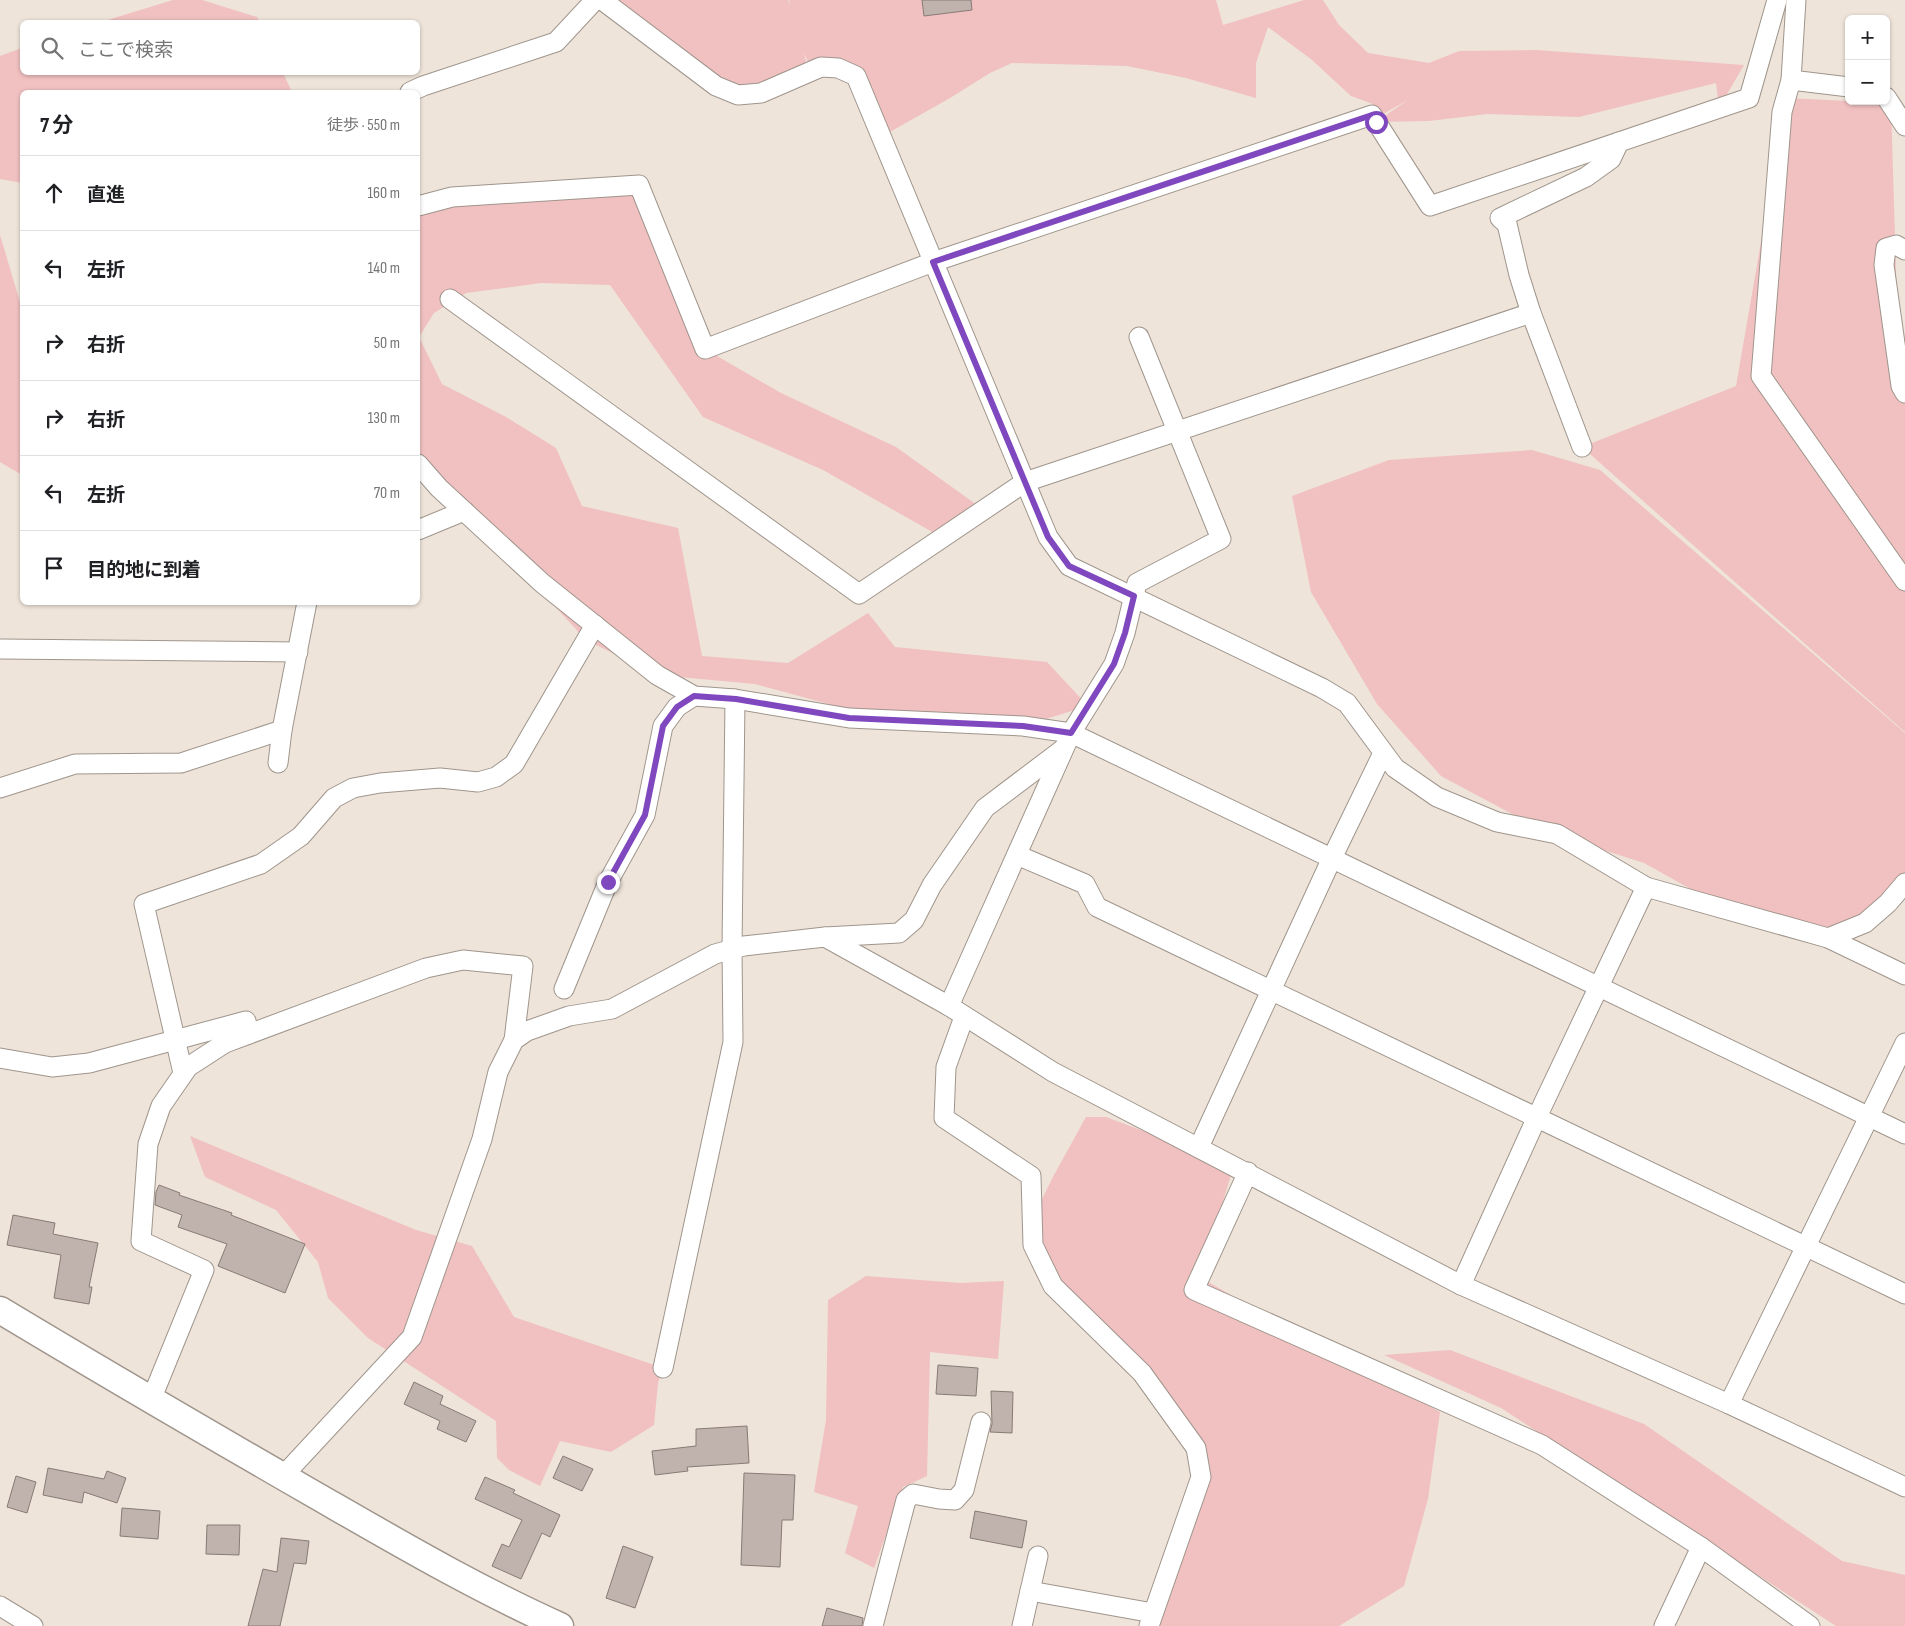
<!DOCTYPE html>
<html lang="ja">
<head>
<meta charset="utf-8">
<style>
	:root { --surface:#fff; --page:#f6f6f6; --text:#202124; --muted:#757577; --line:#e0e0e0 }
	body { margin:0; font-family:"Sofia Sans Condensed","Noto Sans JP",sans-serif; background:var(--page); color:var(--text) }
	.controls { position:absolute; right:15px; top:15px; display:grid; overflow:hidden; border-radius:8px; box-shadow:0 1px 4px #0004 }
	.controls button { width:45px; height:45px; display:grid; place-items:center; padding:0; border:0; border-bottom:1px solid var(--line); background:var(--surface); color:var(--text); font:25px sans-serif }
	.stop { position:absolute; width:15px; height:15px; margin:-11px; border:4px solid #8048bf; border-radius:50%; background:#fff }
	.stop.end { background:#8048bf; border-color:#fff; box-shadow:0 1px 5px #0008 }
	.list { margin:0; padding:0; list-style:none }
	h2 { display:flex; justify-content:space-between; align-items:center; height:65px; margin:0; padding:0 20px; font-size:21px }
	h2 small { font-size:16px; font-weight:400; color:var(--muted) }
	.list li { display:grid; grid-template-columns:32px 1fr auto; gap:15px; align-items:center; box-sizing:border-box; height:75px; padding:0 20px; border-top:1px solid var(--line) }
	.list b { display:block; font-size:19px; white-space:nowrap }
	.list em { font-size:16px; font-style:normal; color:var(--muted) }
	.icon { flex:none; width:28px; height:28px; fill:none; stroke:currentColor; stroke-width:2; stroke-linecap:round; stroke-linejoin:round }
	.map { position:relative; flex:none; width:1905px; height:1626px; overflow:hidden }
	.search { position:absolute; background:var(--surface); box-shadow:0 1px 4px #0004; left:20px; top:20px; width:400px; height:55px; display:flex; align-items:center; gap:12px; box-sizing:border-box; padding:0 18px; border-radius:8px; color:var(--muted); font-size:19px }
	.panel { position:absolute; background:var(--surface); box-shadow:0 1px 4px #0004; left:20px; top:90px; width:400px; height:515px; border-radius:8px }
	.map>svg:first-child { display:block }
	.green { fill:#f1c0c0 }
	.building { fill:#c0b2ac; stroke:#887b76 }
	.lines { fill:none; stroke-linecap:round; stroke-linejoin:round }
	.street-casing { stroke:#9f958c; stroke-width:21 }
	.secondary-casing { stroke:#9f958c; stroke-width:29 }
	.street { stroke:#fff; stroke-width:19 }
	.secondary { stroke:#fff; stroke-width:26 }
	.route { stroke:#8048bf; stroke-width:6 }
</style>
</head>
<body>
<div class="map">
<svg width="1905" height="1626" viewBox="0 0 1905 1626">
	<rect width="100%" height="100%" fill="#eee4d9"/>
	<!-- green -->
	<g class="green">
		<path d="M173,0H202L257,17L260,22H101Z"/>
		<path d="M602,0H788L790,6L789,0H1216L1223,25L1304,0H1323L1339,25L1368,53L1429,63L1459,51L1536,50L1744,65L1719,108L1716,83L1579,117L1487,114L1429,121L1376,122L1408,100L1376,118L1373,104L1351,96L1312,60L1268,27L1256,63V98L1186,78L1127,66L1012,63L990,73L950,98L881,137L856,76L812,71L804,53L807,66L765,91L716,86Z"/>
		<path d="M22,48V72L283,73L292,92H22V183L0,179V56Z"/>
		<path d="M1786,98L1891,103L1899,373L1905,401V732L1582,447L1736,386Z"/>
		<path d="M639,185L705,349L781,393L896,447L984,510L943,538L823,470L703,417L610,285L541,283L466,293L434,313L419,337L442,384L506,417L556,448L582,506L678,528L702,656L788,663L868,613L895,647L1047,662L1088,706L1023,726L884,719L755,684L657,675L586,640L481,527L418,464V209Z"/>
		<path d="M0,235L22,309V475L0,462Z"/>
		<path d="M1532,450L1600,470L1905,733V881L1865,923L1810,934L1732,912L1644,863L1544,831L1441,776L1377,704L1311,592L1292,496L1389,460Z"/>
		<path d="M1086,1117H1106L1234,1165L1200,1277L1304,1338L1440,1412L1428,1499L1404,1586L1339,1626H1149L1197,1488L1196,1448L1053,1286L1032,1219L1054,1175Z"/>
		<path d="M190,1136L416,1230L472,1246L514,1317L663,1368L658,1383L654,1425L611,1452L560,1441L540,1486L509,1470L497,1458L496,1421L368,1338L328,1298L318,1262L276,1210L205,1177Z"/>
		<path d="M866,1276L960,1283L1004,1281L998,1359L930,1352L927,1476L903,1487L874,1568L845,1553L858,1506L814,1492L826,1420L828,1300Z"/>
		<path d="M1450,1350L1644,1424L1842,1561L1905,1575V1626H1836L1501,1408L1384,1355Z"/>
	</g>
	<!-- building -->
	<g class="building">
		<path d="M922,0H971L972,10L924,16Z"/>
		<path d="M159,1185L180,1193L179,1195L232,1213L231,1215L305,1244L285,1293L218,1266L227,1244L178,1227L182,1215L155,1205L156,1192Z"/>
		<path d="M13,1215L55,1223L53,1234L98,1243L89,1287H92L89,1304L54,1298L61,1255L7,1245Z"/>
		<path d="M938,1365L978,1368L976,1396L936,1394Z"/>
		<path d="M414,1382L443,1396L440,1404L476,1421L466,1442L437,1429L440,1421L404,1404Z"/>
		<path d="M991,1391L1013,1392L1012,1433L990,1432L992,1424Z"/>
		<path d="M747,1426L749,1463L687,1467L688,1471L655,1475L652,1451L696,1446V1429Z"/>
		<path d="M563,1456L593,1469L582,1491L553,1478Z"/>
		<path d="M48,1468L104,1479L107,1471L126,1478L117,1503L84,1492L82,1503L43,1495Z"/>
		<path d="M744,1473L795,1475L793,1520H782L780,1567L741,1565Z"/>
		<path d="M16,1476L36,1482L27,1513L7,1507Z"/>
		<path d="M485,1477L515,1490L513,1493L560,1515L550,1537L542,1533L521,1579L492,1566L502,1544L509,1547L522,1520L475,1499Z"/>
		<path d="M122,1508L160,1511L158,1539L120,1536Z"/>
		<path d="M975,1511L1027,1521L1022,1548L970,1538Z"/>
		<path d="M207,1525H240L239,1555L206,1554Z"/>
		<path d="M281,1538L309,1541L306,1564L294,1563L280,1626H248L263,1569L277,1572Z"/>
		<path d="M623,1546L653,1557L635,1608L606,1598Z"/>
		<path d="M827,1608L863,1618L862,1626H822Z"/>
	</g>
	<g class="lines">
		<!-- street casing -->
		<g class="street-casing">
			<g id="street">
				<path d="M602,0L716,86L738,95L761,93L821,67L838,68L856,76L1048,537L1069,566L1322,688L1347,703L1395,768L1437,797L1497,822L1557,834L1646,887L1828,938L1905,975"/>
				<path d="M1796,0L1791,80L1782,112L1761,376L1905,581"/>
				<path d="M1791,80L1849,87"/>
				<path d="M410,92L423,86L556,42L595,0"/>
				<path d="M1886,97L1905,126"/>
				<path d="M418,206L452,197L639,185L705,349L933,262L1372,115L1430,206L1749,98L1777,0"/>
				<path d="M1905,250L1896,245L1886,248L1884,265L1901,386L1905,393"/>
				<path d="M450,299L859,594L1025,482L1531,313"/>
				<path d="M1582,447L1531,313L1519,275L1507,224L1500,218L1586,177L1611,159L1619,142"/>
				<path d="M418,464L439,488L542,583L657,675L694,696L735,699L849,718L1023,726L1071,733L1905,1134"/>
				<path d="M418,530L464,511"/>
				<path d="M0,649L298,652"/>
				<path d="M278,763L282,730L307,602"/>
				<path d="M0,788L75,764L181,763L282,730"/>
				<path d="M1017,855L1085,884L1097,907L1905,1294"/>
				<path d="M825,937L899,933L914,920L932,885L985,808L1063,749"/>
				<path d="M1828,938L1865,923L1888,903L1905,883"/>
				<path d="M564,989L608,882L645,815L663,726L677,707L694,696"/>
				<path d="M949,1006L1071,733L1114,664L1125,633L1137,583L1221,539L1139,337"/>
				<path d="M964,1017L946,1067L944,1118L1031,1176L1033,1245L1053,1286L1142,1373L1196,1448L1201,1477L1149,1626"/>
				<path d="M0,1058L52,1067L89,1063L246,1021L249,1034"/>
				<path d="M183,1073L144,904L261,864L301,836L334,798L353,788L380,783L440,778L478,782L496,777L514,764L595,625"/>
				<path d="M1199,1147L1332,858L1383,753"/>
				<path d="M1248,1172L1194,1290L1542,1445L1701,1547L1810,1626"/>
				<path d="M1461,1285L1537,1117L1646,887"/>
				<path d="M663,1368L733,1042L732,949L735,699"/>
				<path d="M151,1400L204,1270L141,1241L148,1144L161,1106L188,1067L225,1043L426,968L463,960L523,966L514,1040"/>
				<path d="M1729,1404L1905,1043"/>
				<path d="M283,1476L412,1337L482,1139L498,1072L514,1040L527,1031L569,1016L612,1009L715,954L744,946L825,937L949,1006L1053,1072L1461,1285L1729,1404L1905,1487"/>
				<path d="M1030,1591L1153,1613"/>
				<path d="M0,1606L33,1626"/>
				<path d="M873,1626L906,1500L913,1494L939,1499L955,1500L964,1490L981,1422"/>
				<path d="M1022,1626L1038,1556"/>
				<path d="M1664,1626L1701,1547"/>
			</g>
		</g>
		<!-- secondary casing -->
		<g class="secondary-casing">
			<path id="secondary" d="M0,1310C103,1372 206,1432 310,1492C392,1539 473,1587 560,1626"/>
		</g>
		<!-- street -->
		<use href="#street" class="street"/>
		<!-- secondary -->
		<use href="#secondary" class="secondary"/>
	</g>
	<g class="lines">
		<!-- route -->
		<path class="route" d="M608,882L645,815L663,726L677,707L694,696L736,699L849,718L1023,726L1071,733L1114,664L1125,633L1134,596L1069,566L1048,537L933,262L1372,115L1376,122"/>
	</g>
</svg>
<div class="controls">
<button>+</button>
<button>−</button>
</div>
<div class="stop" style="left:1376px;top:122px"></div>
<div class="stop end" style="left:608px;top:882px"></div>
<div class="search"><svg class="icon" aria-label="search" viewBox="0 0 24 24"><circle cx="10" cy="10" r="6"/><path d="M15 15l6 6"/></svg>ここで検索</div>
<section class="panel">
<h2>7 分<small>徒歩 · 550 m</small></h2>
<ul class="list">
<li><svg class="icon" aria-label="ahead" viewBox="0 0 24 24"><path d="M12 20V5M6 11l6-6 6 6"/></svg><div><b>直進</b></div><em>160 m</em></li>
<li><svg class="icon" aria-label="left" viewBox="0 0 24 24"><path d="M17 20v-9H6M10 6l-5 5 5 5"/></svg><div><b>左折</b></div><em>140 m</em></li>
<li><svg class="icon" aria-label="right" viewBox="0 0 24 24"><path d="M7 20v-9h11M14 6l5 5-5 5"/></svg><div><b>右折</b></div><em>50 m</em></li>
<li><svg class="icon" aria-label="right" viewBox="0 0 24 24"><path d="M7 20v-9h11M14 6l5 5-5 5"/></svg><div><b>右折</b></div><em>130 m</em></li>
<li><svg class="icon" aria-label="left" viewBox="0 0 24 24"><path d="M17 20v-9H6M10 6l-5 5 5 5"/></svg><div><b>左折</b></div><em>70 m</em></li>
<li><svg class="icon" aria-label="arrive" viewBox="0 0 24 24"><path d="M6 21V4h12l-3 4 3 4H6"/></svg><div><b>目的地に到着</b></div></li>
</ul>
</section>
</div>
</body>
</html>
